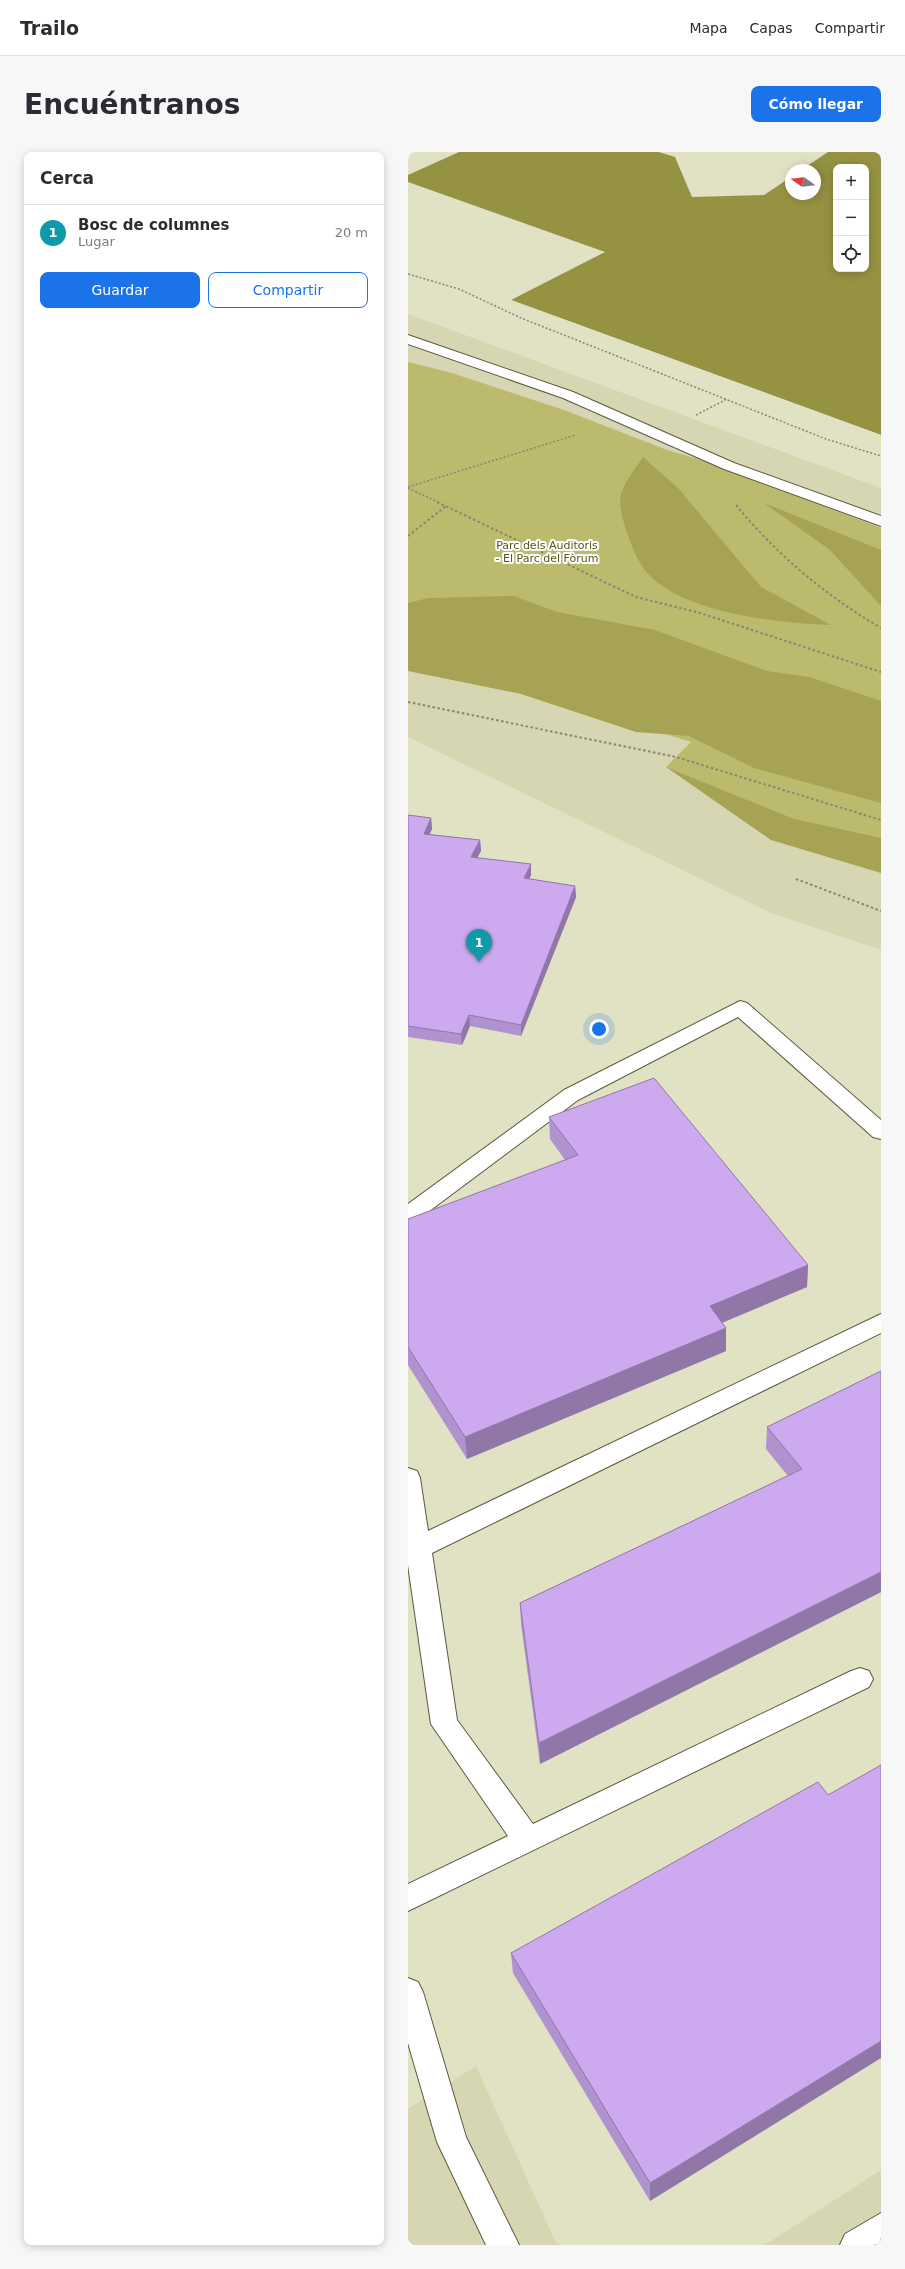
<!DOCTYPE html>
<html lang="es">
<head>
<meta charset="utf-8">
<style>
	:root { --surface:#fff; --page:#f7f7f7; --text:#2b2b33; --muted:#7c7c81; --line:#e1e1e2; --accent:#1a73e8 }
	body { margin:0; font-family:"DejaVu Sans",sans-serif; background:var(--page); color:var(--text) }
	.controls { position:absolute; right:12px; top:12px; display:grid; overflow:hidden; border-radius:8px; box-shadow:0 2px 10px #0003 }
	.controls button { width:36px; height:36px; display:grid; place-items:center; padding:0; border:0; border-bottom:1px solid var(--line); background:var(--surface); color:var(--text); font:20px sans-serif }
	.compass { position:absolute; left:377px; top:12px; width:36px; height:36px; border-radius:50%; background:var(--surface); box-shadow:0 2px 10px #0003; rotate:284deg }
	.you { position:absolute; left:191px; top:877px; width:14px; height:14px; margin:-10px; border:3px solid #fff; border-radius:50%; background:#1a73e8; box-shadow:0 0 0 6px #1a73e833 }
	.badge { display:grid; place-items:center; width:26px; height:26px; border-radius:50%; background:var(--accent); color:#fff; font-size:13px; font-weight:700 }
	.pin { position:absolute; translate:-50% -33px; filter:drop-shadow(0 1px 2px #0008) }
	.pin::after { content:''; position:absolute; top:21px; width:14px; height:12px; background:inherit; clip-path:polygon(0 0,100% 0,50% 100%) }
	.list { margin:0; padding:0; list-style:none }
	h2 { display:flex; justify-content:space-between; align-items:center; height:52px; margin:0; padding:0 16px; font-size:17px }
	h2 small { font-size:13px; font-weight:400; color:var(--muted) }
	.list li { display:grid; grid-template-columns:26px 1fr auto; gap:12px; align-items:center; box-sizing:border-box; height:56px; padding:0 16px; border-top:1px solid var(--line) }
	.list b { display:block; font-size:15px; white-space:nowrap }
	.list p { margin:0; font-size:13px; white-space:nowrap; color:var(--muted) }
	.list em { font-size:13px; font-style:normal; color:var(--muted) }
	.actions { display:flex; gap:8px; padding:12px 16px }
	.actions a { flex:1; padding:9px 0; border:1px solid var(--accent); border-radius:8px; text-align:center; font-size:14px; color:var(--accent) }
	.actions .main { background:var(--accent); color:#fff }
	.icon { flex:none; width:22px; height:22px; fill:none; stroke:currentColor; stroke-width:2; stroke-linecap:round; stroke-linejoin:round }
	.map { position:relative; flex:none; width:473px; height:2093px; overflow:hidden; border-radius:8px }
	header { display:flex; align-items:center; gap:24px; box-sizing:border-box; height:56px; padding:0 20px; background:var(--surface); border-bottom:1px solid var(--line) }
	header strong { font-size:19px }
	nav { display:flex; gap:22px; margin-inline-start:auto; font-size:14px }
	.intro { display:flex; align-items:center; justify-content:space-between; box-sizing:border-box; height:96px; padding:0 24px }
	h1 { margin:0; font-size:28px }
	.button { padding:10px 18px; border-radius:8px; background:var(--accent); color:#fff; font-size:14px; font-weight:700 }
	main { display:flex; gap:24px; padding:0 24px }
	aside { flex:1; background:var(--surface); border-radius:8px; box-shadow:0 2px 10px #0003 }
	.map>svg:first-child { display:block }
	.built { fill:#d6d6b2 }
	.green { fill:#bcba6d }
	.forest { fill:#a6a454 }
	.water { fill:#959242; fill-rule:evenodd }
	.pier { fill:#e1e1c4 }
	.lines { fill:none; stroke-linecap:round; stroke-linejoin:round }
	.minor-casing { stroke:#5a5a41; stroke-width:2 }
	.path-far1 { stroke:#868672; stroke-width:1.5; stroke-dasharray:2 2; stroke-linecap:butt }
	.path { stroke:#868672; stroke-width:2; stroke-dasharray:2.5 2.5; stroke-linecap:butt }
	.minor { fill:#fff; fill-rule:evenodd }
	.wall { fill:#b092ce }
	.shaded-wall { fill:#9077a7 }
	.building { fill:#cdaaef; stroke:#9077a7 }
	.labels { text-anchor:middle; stroke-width:4; stroke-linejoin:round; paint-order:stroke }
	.far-park-label { font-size:11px; fill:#58561b; stroke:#fff }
</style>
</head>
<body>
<header>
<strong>Trailo</strong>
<nav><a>Mapa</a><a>Capas</a><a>Compartir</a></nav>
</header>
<div class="intro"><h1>Encuéntranos</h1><a class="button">Cómo llegar</a></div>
<main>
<aside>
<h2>Cerca<small></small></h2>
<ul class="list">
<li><span class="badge" style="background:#0f9aa8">1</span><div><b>Bosc de columnes</b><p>Lugar</p></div><em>20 m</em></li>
</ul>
<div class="actions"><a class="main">Guardar</a><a>Compartir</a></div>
</aside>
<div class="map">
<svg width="473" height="2093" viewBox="0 0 473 2093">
	<rect width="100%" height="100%" fill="#e1e1c4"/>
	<!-- built -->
	<g class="built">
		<path d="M0,162L473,336V798L363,761L0,585Z"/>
		<path d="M68,1914L148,2091L154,2093H0V1957Z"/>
		<path d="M473,2018V2093H357Z"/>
	</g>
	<!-- green -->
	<path class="green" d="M0,210L44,221L156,258L259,298L297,309L473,376V704L258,615L283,590L64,521L0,507Z"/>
	<!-- forest -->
	<g class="forest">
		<path d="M235,305L271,337L353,435L423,473C371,471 283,462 244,426C232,415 225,398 220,383C216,373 210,352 213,342C217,329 228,316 235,305Z"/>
		<path d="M356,351L473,398V454L422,398Z"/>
		<path d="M106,444L149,460L247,478L359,519L401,525L473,549V651L346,616L281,584L228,580L113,542L0,519V451L20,446Z"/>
		<path d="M258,615L386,667L473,686V721L363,688Z"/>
	</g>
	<!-- water -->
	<path class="water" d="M51,0H251L267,5L284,45L356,43L383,25V42H407V18H393L420,0H473V283L103,148L197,100L0,30V23ZM428,15H458V117H428Z"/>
	<!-- pier -->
	<path class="pier" d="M103,148L473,283V285L103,150Z"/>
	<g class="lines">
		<!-- minor casing -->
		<g class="minor-casing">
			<g id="minor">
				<path d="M0,183L165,240L326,311L473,364V374L316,317L155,246L0,192Z"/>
				<path d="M332,849L339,851L473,968V987L465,985L330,865L170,948L8,1069L0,1071V1052L156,938Z"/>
				<path d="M473,1162V1181L24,1401L49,1568L125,1672L443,1519L452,1516L461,1519L465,1527L461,1535L0,1759V1732L100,1684L23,1572L0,1413V1316L9,1319L12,1326L20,1379Z"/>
				<path d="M0,1826L10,1830L15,1840L58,1985L111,2093H78L29,1990L0,1891Z"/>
				<path d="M473,2061V2093H432L437,2082Z"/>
			</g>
		</g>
		<!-- path-far1 -->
		<g class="path-far1">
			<path d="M0,122L51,137L113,166L418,287L473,304"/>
			<path d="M288,263L319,247"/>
			<path d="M0,335L168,283"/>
			<path d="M0,336L32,351"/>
		</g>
		<!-- path -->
		<g class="path">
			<path d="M29,350L228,445L292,461L473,520"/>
			<path d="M328,353C369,403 417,443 473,476"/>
			<path d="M0,384L38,354"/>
			<path d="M0,550L268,605L473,668"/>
			<path d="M388,727L473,759"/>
		</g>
		<!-- minor -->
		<use href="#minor" class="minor"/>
	</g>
	<!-- wall -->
	<g class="wall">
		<path d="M0,663L23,666L24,677L21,682L72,688L73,699L69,705L123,723L121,727L167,734L168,745L113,884L62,874L54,893L0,885Z"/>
		<path d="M141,965L400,1113L399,1135L314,1171L318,1199L59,1307L0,1213V1067L157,1008L142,987Z"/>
		<path d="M473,1219V1440L132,1612L113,1472L112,1451L380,1324L358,1297L359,1275Z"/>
		<path d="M420,1643L242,2049L105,1821L103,1801Z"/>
	</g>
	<!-- shaded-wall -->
	<g class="shaded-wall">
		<path d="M23,666L24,677L17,692L16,682Z"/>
		<path d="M72,688L73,699L64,715L63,705Z"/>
		<path d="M123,712V723L116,737V726Z"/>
		<path d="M167,734L168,745L113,884V873Z"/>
		<path d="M61,863L62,874L54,893L53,882Z"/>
		<path d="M400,1113L399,1135L301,1176L302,1154Z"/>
		<path d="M318,1176V1199L59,1307L57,1285Z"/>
		<path d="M473,1420V1440L132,1612L131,1591Z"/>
		<path d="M473,1889V1906L242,2049V2031Z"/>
	</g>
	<!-- building -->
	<g class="building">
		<path d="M0,663L23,666L16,682L72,688L63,705L123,712L116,726L167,734L113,873L61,863L53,882L0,874Z"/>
		<path d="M246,926L400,1113L302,1154L318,1176L57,1285L0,1195V1067L170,1003L141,965Z"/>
		<path d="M473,1219V1420L131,1591L112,1451L394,1317L359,1275Z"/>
		<path d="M473,1613V1889L242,2031L103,1801L410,1630L420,1643Z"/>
	</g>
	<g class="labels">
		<!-- far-park labels -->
		<g class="far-park-label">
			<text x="139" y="397">Parc dels Auditoris<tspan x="139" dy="13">- El Parc del Fòrum</tspan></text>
		</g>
	</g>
</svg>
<div class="controls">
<button>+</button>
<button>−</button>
<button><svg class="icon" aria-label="locate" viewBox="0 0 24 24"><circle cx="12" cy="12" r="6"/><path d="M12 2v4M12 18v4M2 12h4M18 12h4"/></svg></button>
</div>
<svg class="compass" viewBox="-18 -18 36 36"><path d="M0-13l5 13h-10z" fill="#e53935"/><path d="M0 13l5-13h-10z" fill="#7c7c81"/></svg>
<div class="you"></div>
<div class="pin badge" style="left:71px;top:810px;background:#0f9aa8">1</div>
</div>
</main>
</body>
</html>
